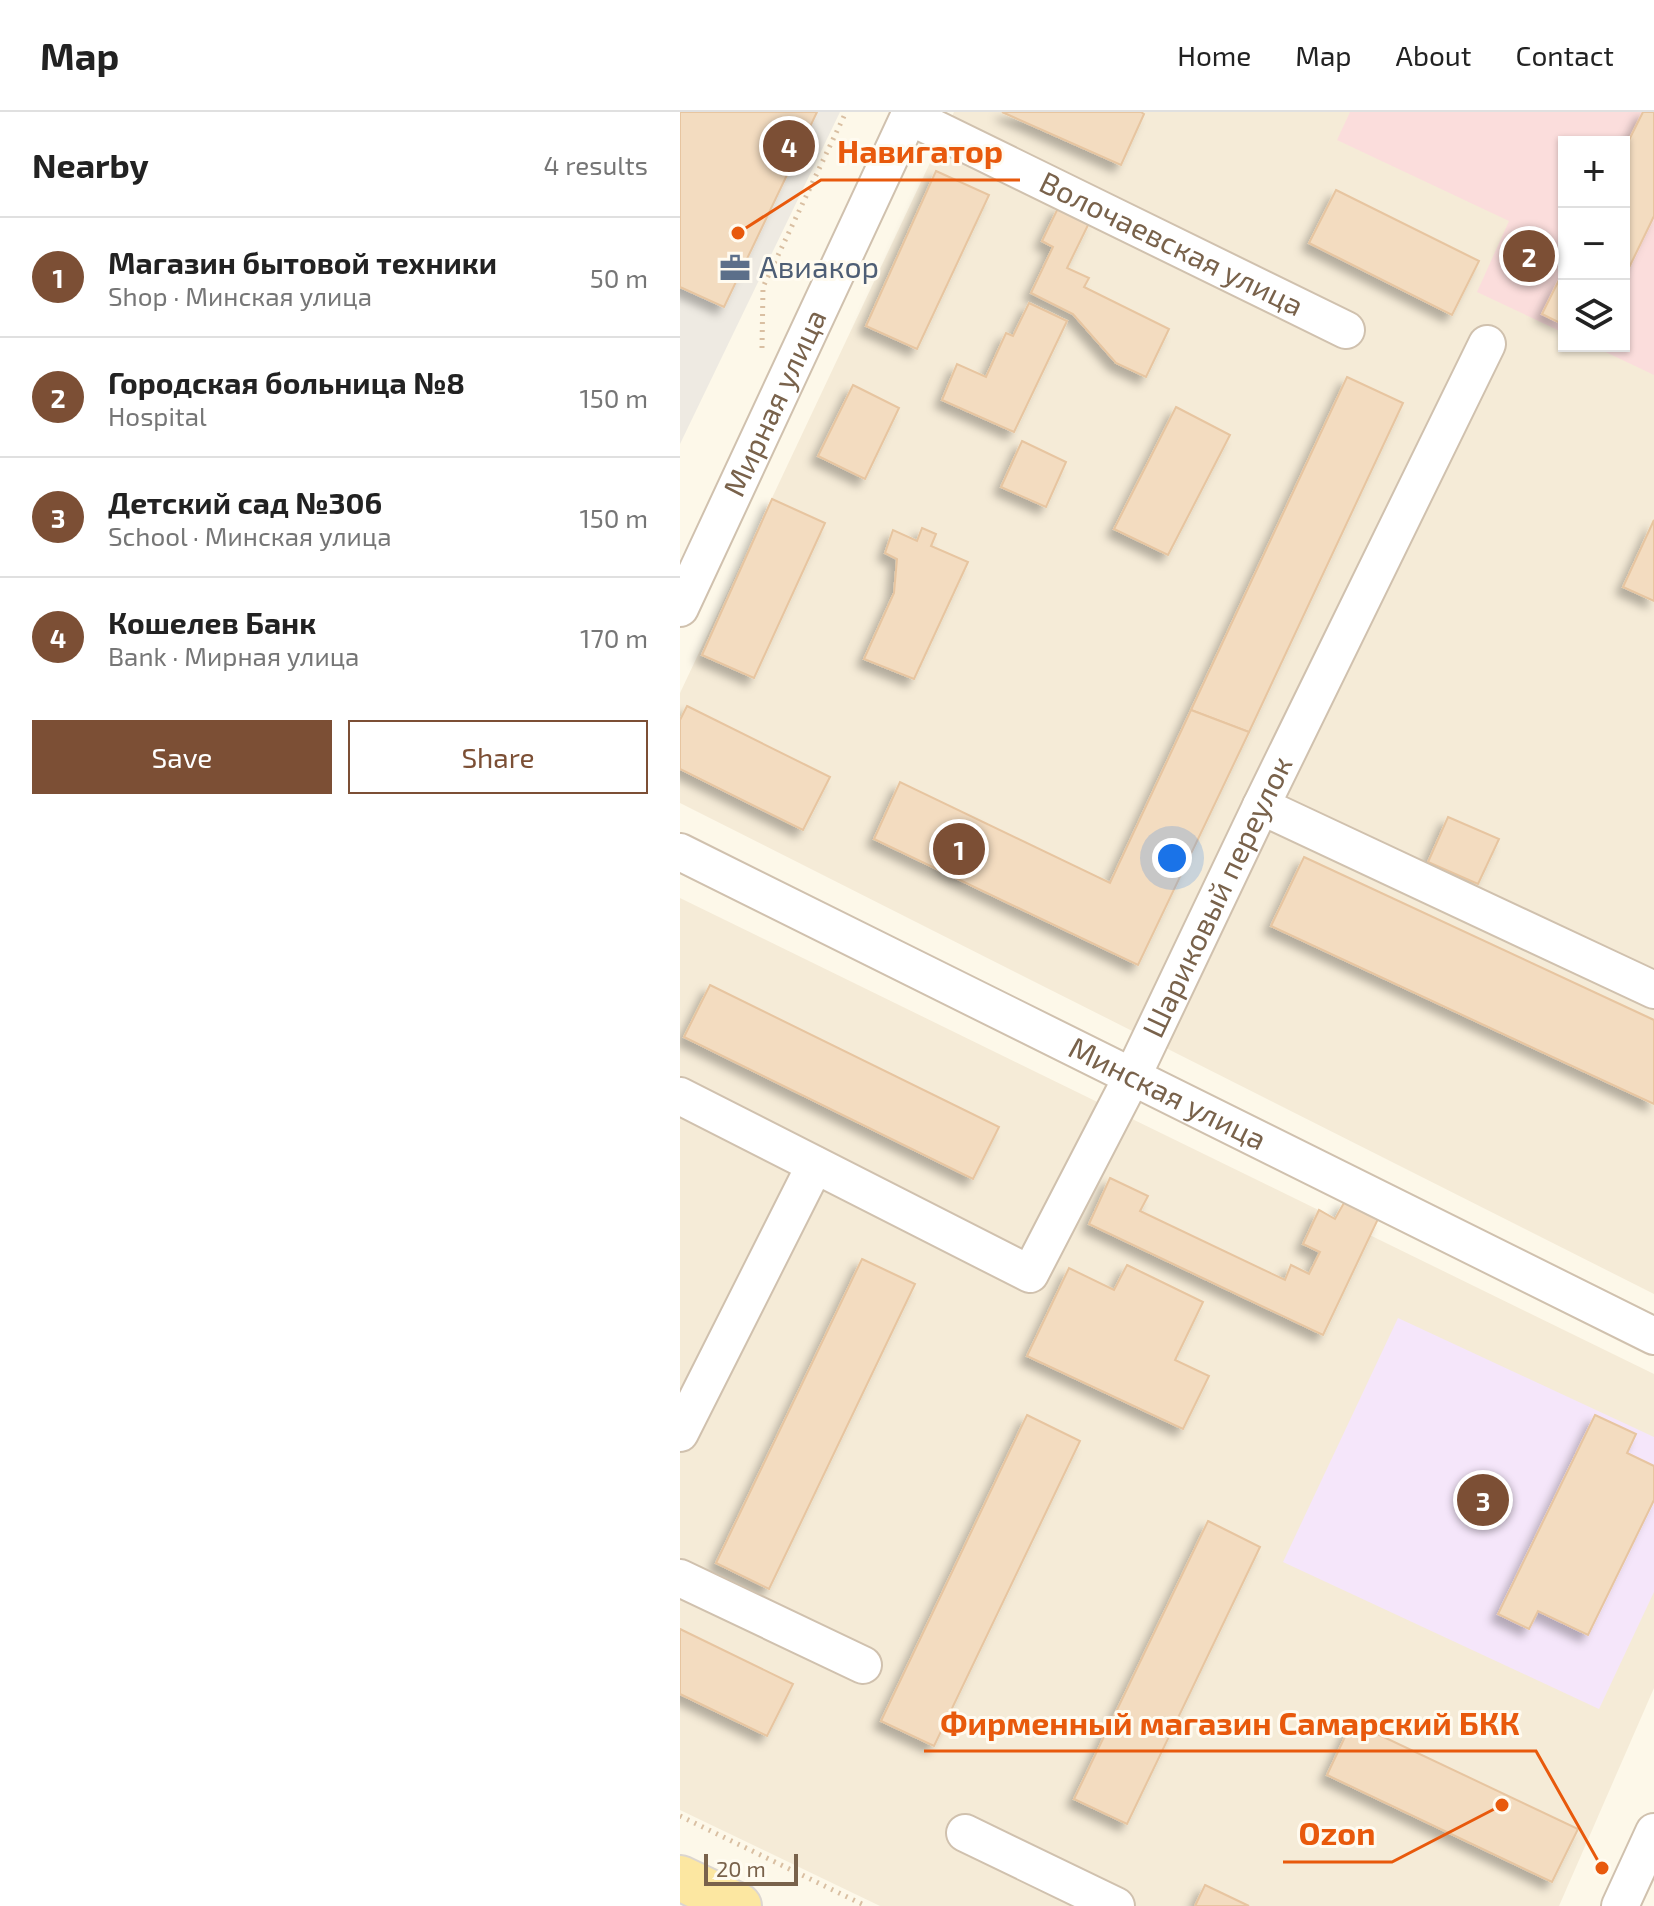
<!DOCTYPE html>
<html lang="en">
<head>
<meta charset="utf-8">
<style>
	:root { --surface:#fff; --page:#f2f2f2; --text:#222; --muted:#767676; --line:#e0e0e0; --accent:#7c4f35 }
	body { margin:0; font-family:"Exo 2",sans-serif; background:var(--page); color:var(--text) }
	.controls { position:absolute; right:24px; top:24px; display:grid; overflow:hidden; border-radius:0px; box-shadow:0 2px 6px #0004 }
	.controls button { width:72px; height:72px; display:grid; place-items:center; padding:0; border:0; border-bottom:2px solid var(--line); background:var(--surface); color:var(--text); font:40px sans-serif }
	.scale { position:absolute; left:24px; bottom:20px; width:94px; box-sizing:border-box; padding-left:8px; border:4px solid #79624b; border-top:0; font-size:22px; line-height:28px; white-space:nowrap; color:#79624b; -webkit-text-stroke:6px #fffbf0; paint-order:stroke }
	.you { position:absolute; left:492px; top:746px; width:28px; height:28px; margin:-20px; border:6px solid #fff; border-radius:50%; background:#1a73e8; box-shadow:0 0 0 12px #1a73e833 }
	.badge { display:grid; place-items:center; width:52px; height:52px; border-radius:50%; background:var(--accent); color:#fff; font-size:26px; font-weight:700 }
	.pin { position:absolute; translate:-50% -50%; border:4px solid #fff; box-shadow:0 2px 8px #0006 }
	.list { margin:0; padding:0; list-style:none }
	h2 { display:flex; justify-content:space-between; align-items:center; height:104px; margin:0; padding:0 32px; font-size:34px }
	h2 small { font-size:26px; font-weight:400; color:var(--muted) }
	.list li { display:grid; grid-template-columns:52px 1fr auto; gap:24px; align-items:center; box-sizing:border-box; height:120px; padding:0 32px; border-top:2px solid var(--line) }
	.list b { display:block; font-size:30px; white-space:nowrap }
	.list p { margin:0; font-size:26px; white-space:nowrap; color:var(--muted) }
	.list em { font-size:26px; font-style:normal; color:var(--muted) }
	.actions { display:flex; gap:16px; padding:24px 32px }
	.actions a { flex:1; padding:18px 0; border:2px solid var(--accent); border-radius:0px; text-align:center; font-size:28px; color:var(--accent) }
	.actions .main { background:var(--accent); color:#fff }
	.icon { flex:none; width:44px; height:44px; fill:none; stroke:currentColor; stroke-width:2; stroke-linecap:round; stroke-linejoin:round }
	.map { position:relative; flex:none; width:974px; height:1794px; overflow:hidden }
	header { display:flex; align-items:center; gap:48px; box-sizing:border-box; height:112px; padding:0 40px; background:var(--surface); border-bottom:2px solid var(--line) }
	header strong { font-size:38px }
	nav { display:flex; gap:44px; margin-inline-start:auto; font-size:28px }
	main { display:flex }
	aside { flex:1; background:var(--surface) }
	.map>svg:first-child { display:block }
	.residential { fill:#f5ebd7; fill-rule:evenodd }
	.industrial { fill:#eeeae2 }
	.education { fill:#f5e6fa }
	.medical { fill:#fbdddc }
	.building { fill:#f3dcc0; stroke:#e7c5a0; stroke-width:2; filter:url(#shadow) }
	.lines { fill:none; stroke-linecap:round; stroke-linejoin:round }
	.minor-casing { stroke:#d0c1ae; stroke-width:40 }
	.major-casing { stroke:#dcd6d0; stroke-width:48 }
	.path { stroke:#d9bfa2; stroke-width:5; stroke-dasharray:2 6; stroke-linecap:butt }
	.minor { stroke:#fff; stroke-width:36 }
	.major { stroke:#fce7a1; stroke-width:44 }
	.labels { text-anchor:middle; stroke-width:6; stroke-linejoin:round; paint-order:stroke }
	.street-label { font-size:30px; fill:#79624b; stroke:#fffbf0 }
	.service-label { font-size:30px; fill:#4e5e75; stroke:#fffbf0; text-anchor:start }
	.leader { fill:none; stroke:#e8590c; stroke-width:3 }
	.callout-dot { fill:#e8590c; stroke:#fffbf0; stroke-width:3 }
	.callout-label { font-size:32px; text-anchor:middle; font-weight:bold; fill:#e8590c; stroke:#fffbf0; stroke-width:6; stroke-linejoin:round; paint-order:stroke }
</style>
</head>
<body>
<header>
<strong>Map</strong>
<nav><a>Home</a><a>Map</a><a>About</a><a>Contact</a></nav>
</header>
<main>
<aside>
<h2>Nearby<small>4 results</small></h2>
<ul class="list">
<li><span class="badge">1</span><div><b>Магазин бытовой техники</b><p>Shop · Минская улица</p></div><em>50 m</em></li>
<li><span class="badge">2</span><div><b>Городская больница №8</b><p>Hospital</p></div><em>150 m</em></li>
<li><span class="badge">3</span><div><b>Детский сад №306</b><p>School · Минская улица</p></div><em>150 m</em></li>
<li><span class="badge">4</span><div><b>Кошелев Банк</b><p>Bank · Мирная улица</p></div><em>170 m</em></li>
</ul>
<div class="actions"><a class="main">Save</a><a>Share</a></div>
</aside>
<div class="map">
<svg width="974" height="1794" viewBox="0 0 974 1794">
	<defs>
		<filter id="shadow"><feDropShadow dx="-7" dy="7" stdDeviation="4" flood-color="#0004"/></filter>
	</defs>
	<rect width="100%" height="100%" fill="#fdf8e9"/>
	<!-- residential -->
	<g class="residential">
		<path d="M274,0H974V1182L0,691V581ZM884,30H944V234H884Z"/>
		<path d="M0,786L974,1262V1576L879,1794H200L0,1698Z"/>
	</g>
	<!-- industrial -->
	<path class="industrial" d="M0,0H160L0,332Z"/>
	<!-- education -->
	<path class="education" d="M718,1206L974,1325V1480L919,1597L603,1450Z"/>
	<!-- medical -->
	<path class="medical" d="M670,0H974V263L913,234H944V30H884V221L797,180L829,109L657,28Z"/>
	<!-- building -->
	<g class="building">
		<path d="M0,0H137L44,195L0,175Z"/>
		<path d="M322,0H461L464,2L441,53Z"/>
		<path d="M963,0H974V104L944,166V38Z"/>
		<path d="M256,59L309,83L237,237L186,214Z"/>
		<path d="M656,78L799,149L772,203L629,131Z"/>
		<path d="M379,94L410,109L387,156L409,166L404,175L489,217L466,265L436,251L393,202L351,181L373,135L362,129Z"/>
		<path d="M884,158V213L862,202Z"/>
		<path d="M349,191L387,209L334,320L262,288L277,252L306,265L326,221L333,224Z"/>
		<path d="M667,265L723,291L569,620L511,598Z"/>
		<path d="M173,273L219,296L185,367L138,344Z"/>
		<path d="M496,295L550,323L488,443L434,417Z"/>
		<path d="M342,329L386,350L366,395L321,375Z"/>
		<path d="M92,387L145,411L74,566L22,543Z"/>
		<path d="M974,408V489L943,475Z"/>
		<path d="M242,416L256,422L251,434L288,450L234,567L184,547L214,481L217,447L205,441L213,418L237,429Z"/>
		<path d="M7,594L150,665L123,718L0,657V608Z"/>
		<path d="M511,598L569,620L458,853L194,727L220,670L430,771Z"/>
		<path d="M768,705L819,727L798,772L748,750Z"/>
		<path d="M624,745L974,908V992L591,814Z"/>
		<path d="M30,873L319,1015L293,1067L4,925Z"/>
		<path d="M430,1066L468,1084L460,1099L605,1168L611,1153L629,1162L640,1140L623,1132L639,1098L655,1107L665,1089L698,1107L643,1223L409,1112Z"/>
		<path d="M182,1147L235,1172L89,1477L36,1451Z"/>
		<path d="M447,1153L523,1190L495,1248L529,1264L503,1317L347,1244L389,1156L434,1178Z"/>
		<path d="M347,1303L400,1329L254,1634L201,1609Z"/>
		<path d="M915,1303L956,1322L947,1341L974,1354V1388L908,1523L858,1499L849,1517L818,1502Z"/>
		<path d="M528,1409L580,1435L447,1712L394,1687Z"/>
		<path d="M0,1517L113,1572L87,1624L0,1582Z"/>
		<path d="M672,1610L898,1717L872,1770L647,1663Z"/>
		<path d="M525,1773L569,1794H515Z"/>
	</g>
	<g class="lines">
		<!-- minor casing -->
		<g class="minor-casing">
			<g id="minor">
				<path id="s1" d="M229,4L666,218"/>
				<path id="s2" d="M0,496L231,0"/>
				<path d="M581,694L974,878"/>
				<path id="s3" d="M0,740L974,1224"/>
				<path id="s4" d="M0,984L350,1162L452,965L581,694L807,232"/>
				<path d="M0,1321L135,1053"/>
				<path d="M0,1466L183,1553"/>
				<path d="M285,1721L436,1794"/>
				<path d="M940,1794L974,1720"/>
			</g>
		</g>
		<!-- major casing -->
		<g class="major-casing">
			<path id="major" d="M0,1766L59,1794"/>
		</g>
		<!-- path -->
		<g class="path">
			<path d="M82,236L83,175L166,0"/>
			<path d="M0,1704L186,1794"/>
		</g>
		<!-- minor -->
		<use href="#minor" class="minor"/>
		<!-- major -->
		<use href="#major" class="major"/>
	</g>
	<!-- icons -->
	<defs>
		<g id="office-bare" transform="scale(2.4)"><path d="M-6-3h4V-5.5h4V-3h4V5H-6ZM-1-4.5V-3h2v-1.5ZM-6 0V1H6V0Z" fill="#5c6f8a" stroke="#fffbf0" stroke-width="2.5" paint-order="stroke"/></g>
	</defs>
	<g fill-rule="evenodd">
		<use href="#office-bare" x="55" y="156"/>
	</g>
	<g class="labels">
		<!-- street labels -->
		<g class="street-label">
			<text dy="10" stroke="none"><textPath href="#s1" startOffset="292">Волочаевская улица</textPath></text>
			<text dy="10" stroke="none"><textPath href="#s2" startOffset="226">Мирная улица</textPath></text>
			<text dy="10" stroke="none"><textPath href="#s4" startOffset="814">Шариковый переулок</textPath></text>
			<text dy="10" stroke="none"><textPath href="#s3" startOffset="544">Минская улица</textPath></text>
		</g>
		<!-- service labels -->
		<g class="service-label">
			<text x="79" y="166">Авиакор</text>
		</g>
	</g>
	<!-- callouts -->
	<path class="leader" d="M58 121L141 68H340M922 1756L856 1639H244M822 1693L712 1750H603"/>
	<g class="callout-dot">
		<circle cx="58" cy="121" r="8"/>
		<circle cx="922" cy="1756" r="8"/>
		<circle cx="822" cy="1693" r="8"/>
	</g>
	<g class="callout-label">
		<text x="240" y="51">Навигатор</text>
		<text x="550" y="1623">Фирменный магазин Самарский БКК</text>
		<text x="657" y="1733">Ozon</text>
	</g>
</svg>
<div class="controls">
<button>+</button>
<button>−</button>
<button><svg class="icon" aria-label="layers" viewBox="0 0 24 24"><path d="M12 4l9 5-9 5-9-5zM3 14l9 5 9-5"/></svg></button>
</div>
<div class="scale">20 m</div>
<div class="you"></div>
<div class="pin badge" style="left:279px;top:737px">1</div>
<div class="pin badge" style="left:849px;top:144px">2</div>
<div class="pin badge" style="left:803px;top:1388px">3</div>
<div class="pin badge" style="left:109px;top:34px">4</div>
</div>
</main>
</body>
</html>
